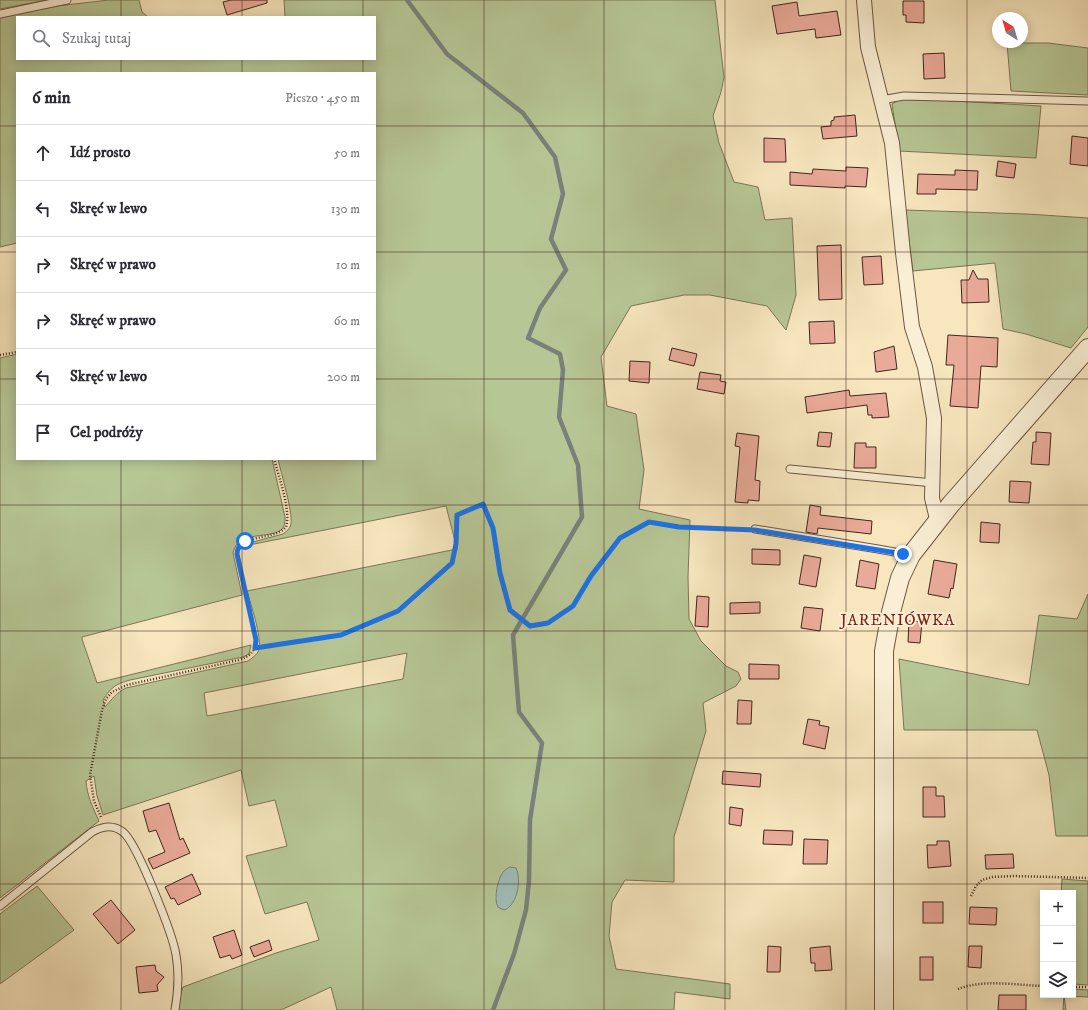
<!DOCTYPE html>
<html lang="pl">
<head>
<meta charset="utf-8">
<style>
	:root { --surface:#fff; --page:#f2f2f3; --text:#2b2b33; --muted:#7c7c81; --line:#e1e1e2 }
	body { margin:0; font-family:"IM FELL DW Pica",serif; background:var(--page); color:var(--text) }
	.controls { position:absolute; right:12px; bottom:12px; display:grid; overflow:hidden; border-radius:0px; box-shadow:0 2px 10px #0003 }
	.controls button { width:36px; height:36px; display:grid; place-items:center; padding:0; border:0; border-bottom:1px solid var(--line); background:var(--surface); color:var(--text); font:20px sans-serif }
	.compass { position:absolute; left:992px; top:12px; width:36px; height:36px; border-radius:50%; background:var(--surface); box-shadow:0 2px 10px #0003; rotate:323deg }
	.stop { position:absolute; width:12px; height:12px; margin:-9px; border:3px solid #1a73e8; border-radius:50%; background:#fff }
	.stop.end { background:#1a73e8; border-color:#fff; box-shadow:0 1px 4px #0008 }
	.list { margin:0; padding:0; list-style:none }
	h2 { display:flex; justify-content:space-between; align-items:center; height:52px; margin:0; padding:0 16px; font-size:17px }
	h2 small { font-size:13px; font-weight:400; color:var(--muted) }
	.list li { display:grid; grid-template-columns:26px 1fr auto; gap:12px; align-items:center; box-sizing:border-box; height:56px; padding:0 16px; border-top:1px solid var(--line) }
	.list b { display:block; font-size:15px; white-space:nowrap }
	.list em { font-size:13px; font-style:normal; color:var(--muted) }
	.icon { flex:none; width:22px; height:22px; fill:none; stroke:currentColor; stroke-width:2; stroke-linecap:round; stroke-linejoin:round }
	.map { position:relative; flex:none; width:1088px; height:1010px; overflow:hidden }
	.search { position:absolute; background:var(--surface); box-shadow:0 2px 10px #0003; left:16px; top:16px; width:360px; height:44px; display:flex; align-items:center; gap:10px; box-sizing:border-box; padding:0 14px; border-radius:0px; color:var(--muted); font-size:15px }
	.panel { position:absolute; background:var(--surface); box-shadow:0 2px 10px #0003; left:16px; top:72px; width:360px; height:388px; border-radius:0px }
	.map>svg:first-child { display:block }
	.green { fill:#b7c695; stroke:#7c7658; fill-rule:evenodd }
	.water { fill:#9fbeb9; stroke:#79817a }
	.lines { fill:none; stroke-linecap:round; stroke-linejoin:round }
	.stream { stroke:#79817a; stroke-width:4.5 }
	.building { fill:#eaaa99; stroke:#41261c }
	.service-casing { stroke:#6e5644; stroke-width:9 }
	.minor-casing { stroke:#6e5644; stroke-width:16 }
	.tertiary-casing { stroke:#6e5644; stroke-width:20 }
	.path { stroke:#41261c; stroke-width:2.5; stroke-dasharray:1 2; stroke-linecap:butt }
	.service { stroke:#faefd5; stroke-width:7 }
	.minor { stroke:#faefd5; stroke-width:14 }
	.tertiary { stroke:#faefd5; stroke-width:18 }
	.route { stroke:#1a73e8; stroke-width:5 }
	.grid { fill:none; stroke:#41261c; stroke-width:1; stroke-opacity:0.55 }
	.labels { text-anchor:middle; stroke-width:4; stroke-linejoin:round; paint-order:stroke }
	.quarter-label { font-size:16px; letter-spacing:1px; fill:#7a1f14; stroke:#faefd5 }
</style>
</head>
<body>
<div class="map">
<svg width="1088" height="1010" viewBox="0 0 1088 1010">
	<rect width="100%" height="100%" fill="#f7e6be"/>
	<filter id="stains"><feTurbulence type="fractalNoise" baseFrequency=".005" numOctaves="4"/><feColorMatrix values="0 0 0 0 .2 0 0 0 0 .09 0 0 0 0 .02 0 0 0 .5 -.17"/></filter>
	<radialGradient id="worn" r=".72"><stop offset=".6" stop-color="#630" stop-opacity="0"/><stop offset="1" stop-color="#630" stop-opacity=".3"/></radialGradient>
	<!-- green -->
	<g class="green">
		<path d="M0,0H47L0,9Z"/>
		<path d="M109,0H139L142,12L148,17H17V59H375V17H285L284,0H715L724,77L721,92L713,116L719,143L734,182L758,187L765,220L792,218L796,295L786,330L767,306L710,295H684L631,306L601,357L607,406L636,414L644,470L639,509L690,520L688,577L689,619L701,641L726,666L738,672L741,679L736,686L703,703L706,731L674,837V882L625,880L612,902L609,936L616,969L730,984V999L675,992L674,1010H337L331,987L281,1010H178L179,999L183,987L276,953L319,940L307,902L265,914L246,856L287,846L275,800L249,806L241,770L103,815L97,796L94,776L86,781C87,796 93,808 99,821L0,898V358L17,354V459H272L285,517C285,521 285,526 282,529C271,540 238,529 233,553L242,595L82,637V639L97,683L251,645L249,654L243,657L130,680C116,684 111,687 103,700L105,707C112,699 116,693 126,688L248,661C252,658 257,655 259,650C262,637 251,605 247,591L457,549L446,506L244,546L249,543L283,534C287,531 290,529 291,524C293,512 281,473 278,459H375V73H17V243L0,247V17L57,6ZM407,653L403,679L207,716L204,693Z"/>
		<path d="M1007,43H1048L1088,48V95L1011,91Z"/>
		<path d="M903,98L1041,106L1036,158L899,151L892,104Z"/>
		<path d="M905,210L1027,214L1088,218V327L1071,348L1026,334L1003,329L995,263L913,271Z"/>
		<path d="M1088,594V836H1056L1049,775L1037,730H904L899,659L1029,685L1039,615L1077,619Z"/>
		<path d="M1062,879L1088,881V985L1073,984V893H1061Z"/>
		<path d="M37,886L74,930L0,984V914Z"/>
		<path d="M1073,989L1088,990V997L1064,996L1066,1010H1063L1064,995H1073Z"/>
	</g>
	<!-- water -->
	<path class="water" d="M510,867L516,868C522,880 517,906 504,910C502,909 500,908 498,907C493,900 498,875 505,870C506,869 508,868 510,867Z"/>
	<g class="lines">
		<!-- stream -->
		<path class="stream" d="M407,0L447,54L523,113L555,157L563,194L551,239L566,270L540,308L528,338L560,354L563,370L559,417L578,465L582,517L513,635L519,712L542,743L530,820L529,881L526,910L514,954L493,1010"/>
	</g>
	<!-- building -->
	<g class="building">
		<path d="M231,0H267V3L227,15L223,2Z"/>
		<path d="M903,1H924V23L906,22V15H903Z"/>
		<path d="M797,2L799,16L837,11L841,35L816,38L815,29L777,34L772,6Z"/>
		<path d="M944,53L945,78L924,79L923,54Z"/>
		<path d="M855,115L857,136L823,139L821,127L831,126V121L834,120V117Z"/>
		<path d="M1072,136L1088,138V166L1070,164Z"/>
		<path d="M764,138L785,139L786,162H764Z"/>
		<path d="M998,161L1016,164L1014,178L996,176Z"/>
		<path d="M846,167L868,168L866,187L845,186V188L790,185V172L812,174L813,169L846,171Z"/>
		<path d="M955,170L978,171L977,190L936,189V194H917L918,174L955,175Z"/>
		<path d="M841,245L842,299L819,300L817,246Z"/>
		<path d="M881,256L883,284L864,285L862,257Z"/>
		<path d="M973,270L978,279H988L989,302L962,303L961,280H969Z"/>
		<path d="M834,321L835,343L810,344L809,322Z"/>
		<path d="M948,335L998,338L997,367L981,366L978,408L950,406L954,365H946Z"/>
		<path d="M894,346L897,369L876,372L874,352Z"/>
		<path d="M672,348L697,354L694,366L669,360Z"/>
		<path d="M630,361L650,362L649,383L629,381Z"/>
		<path d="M700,372L721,375L720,381L726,382L724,394L697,389Z"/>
		<path d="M849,390L850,396L886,393L889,417L872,418V415H868L867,405L807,413L805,397Z"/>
		<path d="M819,432L832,433L830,447L817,446Z"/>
		<path d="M1036,432L1051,433L1049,465L1031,464L1033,442H1036Z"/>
		<path d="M737,433L759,436L755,480L760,481L759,501L748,500V503L735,502L740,447L735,446Z"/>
		<path d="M855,443H866V447H876V468H854Z"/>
		<path d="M1010,481L1031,482L1029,503L1009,502Z"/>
		<path d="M810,505L821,507L820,515L872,521L871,534L818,528L817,534L806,532Z"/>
		<path d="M981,522L1000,524L999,543L980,542Z"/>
		<path d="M752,549L780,550V565L752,564Z"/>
		<path d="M804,555L821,558L816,587L799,584Z"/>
		<path d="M860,560L879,564L875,589L856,586Z"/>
		<path d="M934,560L957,564L953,589L951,588L949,598L928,594Z"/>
		<path d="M697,596L709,597L708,627L695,626Z"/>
		<path d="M760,602V613L730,614V603Z"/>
		<path d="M804,607L823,609L820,631L801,628Z"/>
		<path d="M909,621L922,622L920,643L908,642Z"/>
		<path d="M749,664L779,665V679H749Z"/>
		<path d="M738,700L752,701L751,724H737Z"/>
		<path d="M808,719L820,721L819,725L829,727L825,749L803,744Z"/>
		<path d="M723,771L761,774L760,787L722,784Z"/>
		<path d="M923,787H936V796H944L945,817H923Z"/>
		<path d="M169,803L180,840L183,838L190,853L153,869L148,859L165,852L156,830L149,832L143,811Z"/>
		<path d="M730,807L743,809L741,826L729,824Z"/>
		<path d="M764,830L793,831L792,845L763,844Z"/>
		<path d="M804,839L828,840L827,864H803Z"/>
		<path d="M937,841H949L951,866L928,868L927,845H937Z"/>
		<path d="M1013,854L1014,868L986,869L985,855Z"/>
		<path d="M192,874L201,894L178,905L174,898L171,899L165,887Z"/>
		<path d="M111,900L135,930L118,944L93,914Z"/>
		<rect x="923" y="902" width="20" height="21"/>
		<path d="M970,907L997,908L996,925L969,924Z"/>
		<path d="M234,930L242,955L232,959L230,955L220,958L213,937Z"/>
		<path d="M269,940L272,950L254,957L250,947Z"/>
		<path d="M768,946L781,947L780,972H767Z"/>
		<path d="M830,946L832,970L815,971V963H811L810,948Z"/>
		<path d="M969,946H982L981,968L968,967Z"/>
		<rect x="920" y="957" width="13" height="23"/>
		<path d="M155,965L156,971L164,977L157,985L158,991L139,993L136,967Z"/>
		<path d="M999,995H1026V1010H998Z"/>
	</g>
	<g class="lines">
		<!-- service casing -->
		<g class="service-casing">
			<g id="service">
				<path d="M0,14L67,0"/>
				<path d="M881,100L904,96L1088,101"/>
				<path d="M790,469L933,483"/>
				<path d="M755,529L878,549L911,555"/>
				<path d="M0,906L92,832C103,826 113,824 123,832C137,843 173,935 176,955C179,972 178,993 175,1010"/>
			</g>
		</g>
		<!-- minor casing -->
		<g class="minor-casing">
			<path id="minor" d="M864,0L868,47L892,143L903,253L912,327L925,367L934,418L932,498L937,519"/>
		</g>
		<!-- tertiary casing -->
		<g class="tertiary-casing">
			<path id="tertiary" d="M884,1010V651L891,612L900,578L911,555L951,504L1088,348"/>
		</g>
		<!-- path -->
		<g class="path">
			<path d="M0,355L17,352"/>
			<path d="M255,648L341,635L399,611L453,563L456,545L457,515L483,504L493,528L500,573L511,610L530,626L548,623L573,606L591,576L619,538L649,522L679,527L746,529"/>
			<path d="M101,817L94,801L90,775L102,710L106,699L112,692L127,685L239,660C250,656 255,652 256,640L237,554C238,533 274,541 286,527C291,509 279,478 274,459"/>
			<path d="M971,896L976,886L982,880L992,877L1014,876L1088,878"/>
			<path d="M1073,987H1088"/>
			<path d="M958,989C984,979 1015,985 1043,986"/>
		</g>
		<!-- service -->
		<use href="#service" class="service"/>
		<!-- minor -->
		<use href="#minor" class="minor"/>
		<!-- tertiary -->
		<use href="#tertiary" class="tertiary"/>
	</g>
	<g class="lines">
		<!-- route -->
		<path class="route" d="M245,541C240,545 237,548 237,554L256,640L255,648L341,635L398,611L452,563L456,544L457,515L483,504L493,528L500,573L510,610L530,626L548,623L573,606L591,576L620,538L649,522L679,527L755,530L903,554"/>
	</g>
	<!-- grid -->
	<path class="grid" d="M121,0V17M242,0V17M363,0V17M484,0V1010M604,0V1010M725,0V1010M846,0V1010M967,0V1010M121,59V73M242,59V73M363,59V73M0,126H17M375,126H1088M0,252H17M375,252H1088M0,379H17M375,379H1088M121,459V1010M242,459V1010M363,459V1010M0,505H1088M0,631H1088M0,758H1088M0,884H1088"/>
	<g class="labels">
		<!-- quarter labels -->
		<g class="quarter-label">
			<text x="898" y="625">JARENIÓWKA</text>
		</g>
	</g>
	<rect width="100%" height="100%" filter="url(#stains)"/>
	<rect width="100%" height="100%" fill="url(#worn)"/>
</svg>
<div class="controls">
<button>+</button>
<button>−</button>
<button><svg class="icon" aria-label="layers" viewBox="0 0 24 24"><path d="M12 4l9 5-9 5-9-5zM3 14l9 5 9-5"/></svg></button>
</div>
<svg class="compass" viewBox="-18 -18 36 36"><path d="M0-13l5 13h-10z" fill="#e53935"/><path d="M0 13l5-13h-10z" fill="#7c7c81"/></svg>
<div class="stop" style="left:245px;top:541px"></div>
<div class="stop end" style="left:903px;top:554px"></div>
<div class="search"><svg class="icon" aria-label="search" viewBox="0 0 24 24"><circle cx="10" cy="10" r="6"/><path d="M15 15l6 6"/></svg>Szukaj tutaj</div>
<section class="panel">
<h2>6 min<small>Pieszo · 450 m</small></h2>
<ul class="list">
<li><svg class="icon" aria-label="ahead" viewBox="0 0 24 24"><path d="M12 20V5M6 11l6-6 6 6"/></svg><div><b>Idź prosto</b></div><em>50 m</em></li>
<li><svg class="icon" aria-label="left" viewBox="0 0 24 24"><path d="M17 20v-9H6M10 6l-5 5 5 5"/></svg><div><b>Skręć w lewo</b></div><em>130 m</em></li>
<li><svg class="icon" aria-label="right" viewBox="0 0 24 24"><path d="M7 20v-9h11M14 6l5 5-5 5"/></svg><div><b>Skręć w prawo</b></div><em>10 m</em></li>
<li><svg class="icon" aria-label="right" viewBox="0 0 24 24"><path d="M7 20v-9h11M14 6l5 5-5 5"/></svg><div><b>Skręć w prawo</b></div><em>60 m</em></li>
<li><svg class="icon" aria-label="left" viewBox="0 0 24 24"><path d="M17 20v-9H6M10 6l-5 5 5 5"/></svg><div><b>Skręć w lewo</b></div><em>200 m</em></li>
<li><svg class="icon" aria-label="arrive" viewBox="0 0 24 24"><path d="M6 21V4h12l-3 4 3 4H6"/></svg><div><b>Cel podróży</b></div></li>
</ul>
</section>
</div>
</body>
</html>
